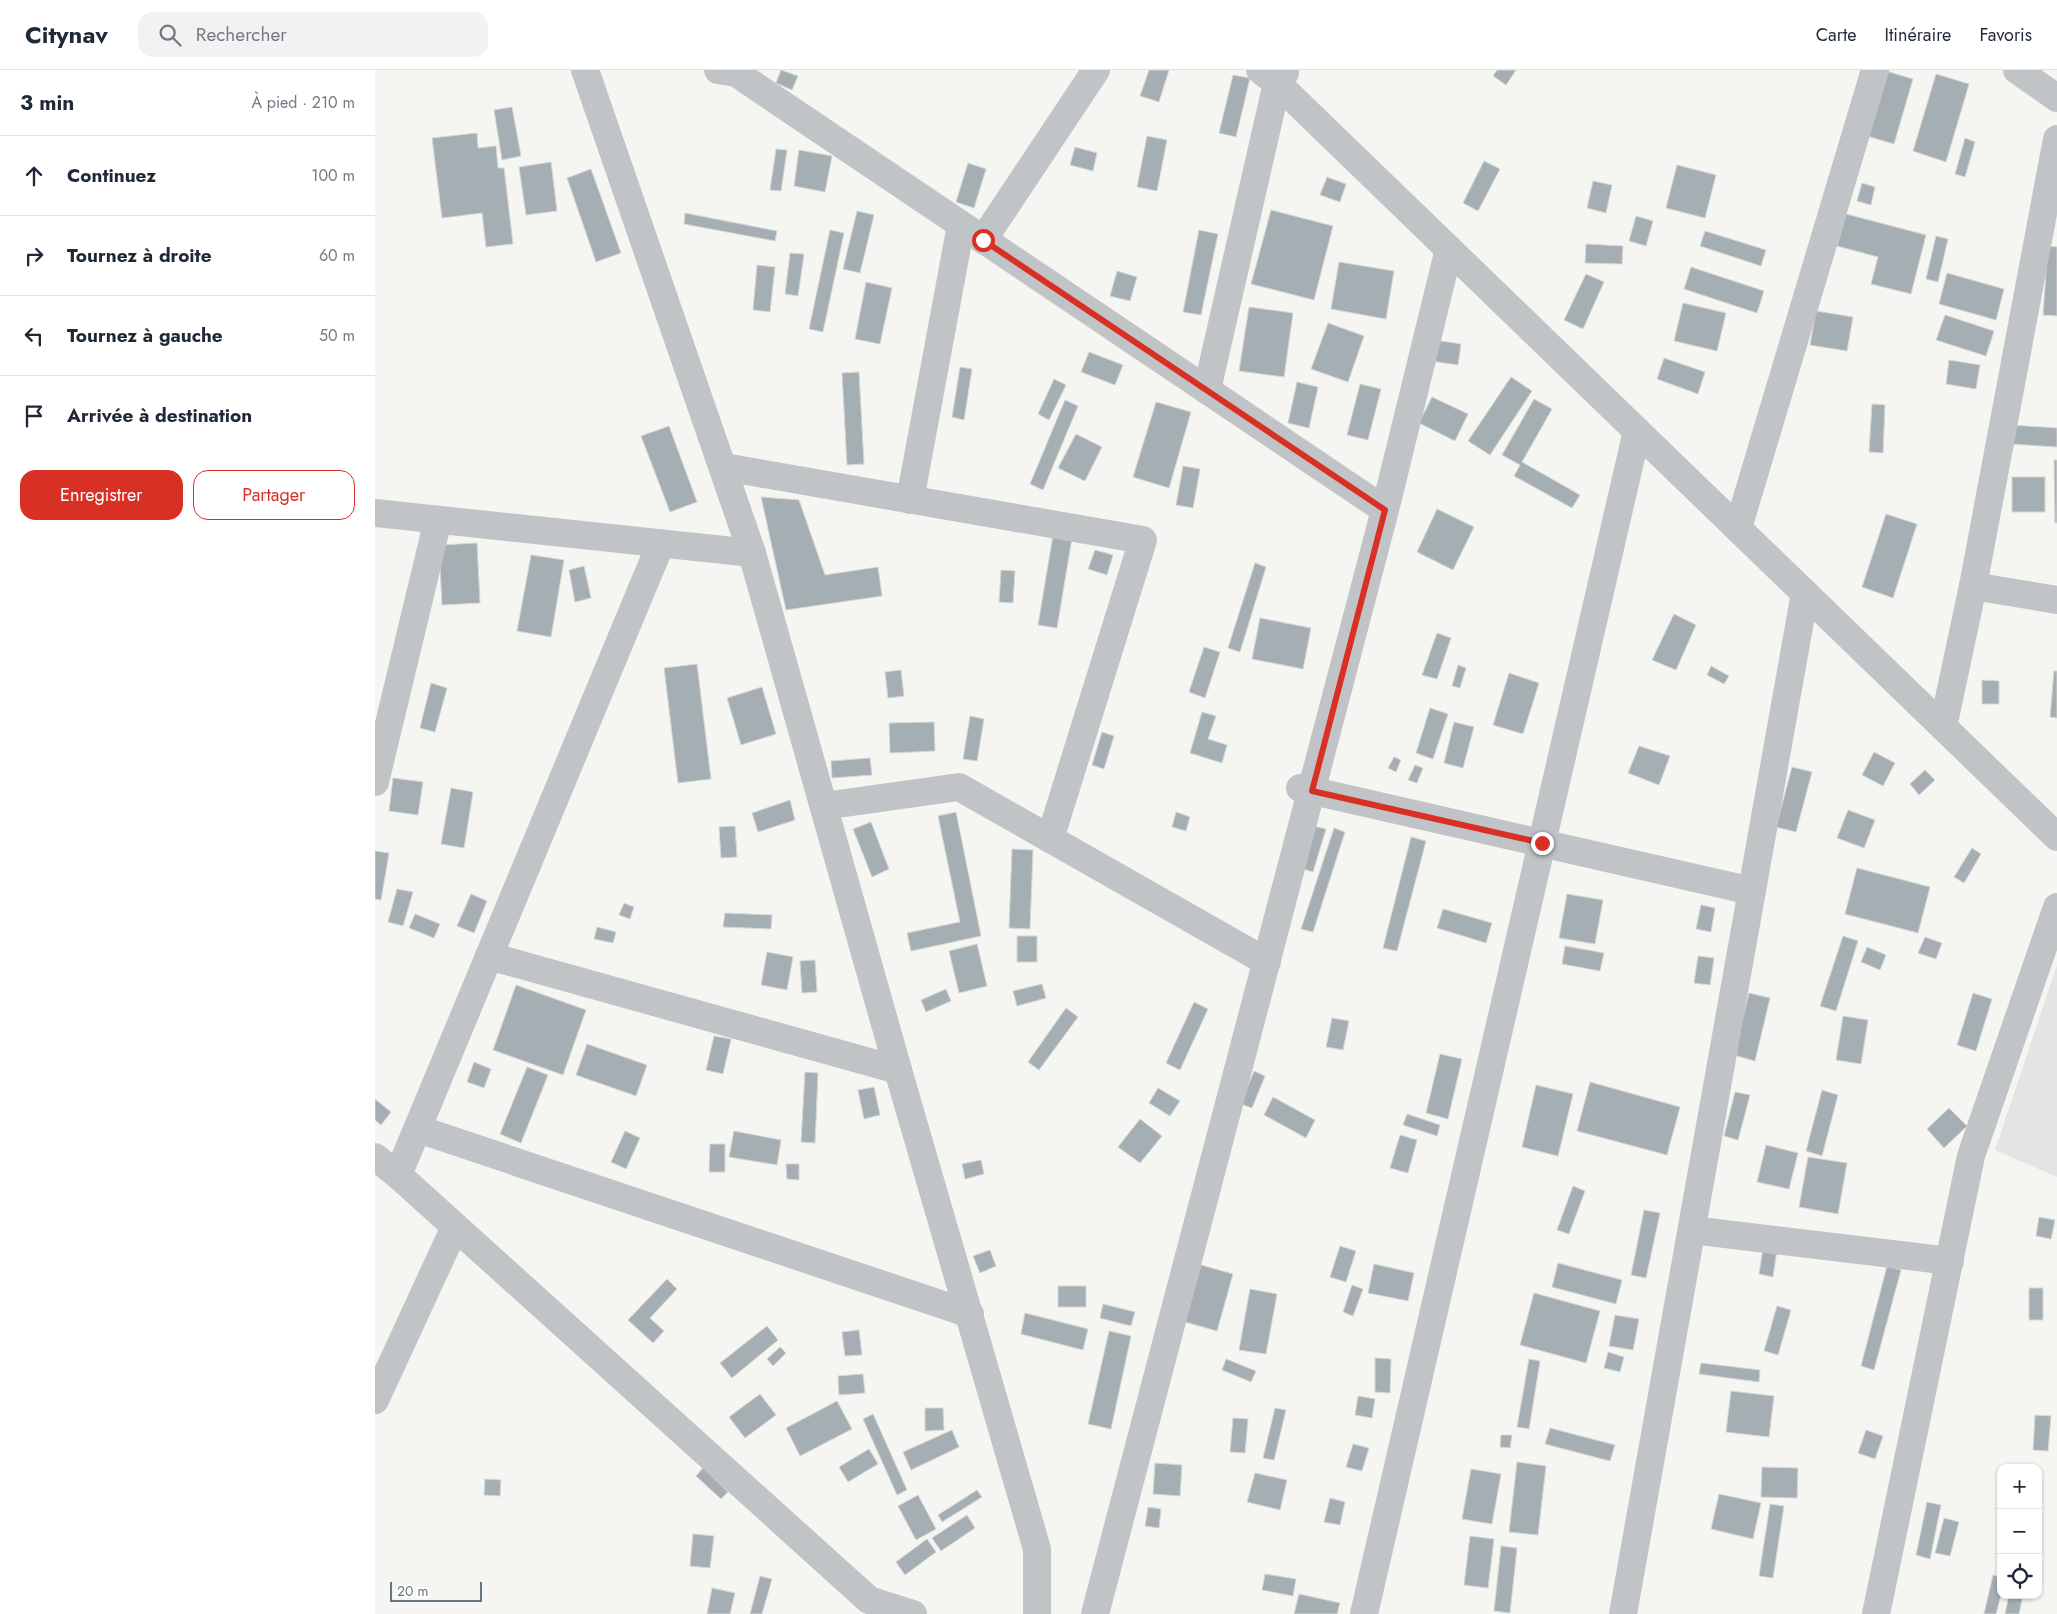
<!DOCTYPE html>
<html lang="fr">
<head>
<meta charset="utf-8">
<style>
	:root { --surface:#fff; --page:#f2f2f3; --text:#1f2937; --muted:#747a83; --line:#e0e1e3; --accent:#d93025 }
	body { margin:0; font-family:Jost,sans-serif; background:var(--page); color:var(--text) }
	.controls { position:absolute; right:15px; bottom:15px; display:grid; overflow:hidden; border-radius:10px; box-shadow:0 1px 4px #0004 }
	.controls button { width:45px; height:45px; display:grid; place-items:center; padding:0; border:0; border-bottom:1px solid var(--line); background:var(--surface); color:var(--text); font:25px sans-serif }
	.scale { position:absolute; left:15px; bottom:12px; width:92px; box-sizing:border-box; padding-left:5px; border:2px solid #657682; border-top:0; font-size:14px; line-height:18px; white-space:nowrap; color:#657682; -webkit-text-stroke:4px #fff; paint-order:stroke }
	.stop { position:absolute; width:15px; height:15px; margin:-11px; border:4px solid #d93025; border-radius:50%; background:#fff }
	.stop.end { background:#d93025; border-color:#fff; box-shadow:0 1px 5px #0008 }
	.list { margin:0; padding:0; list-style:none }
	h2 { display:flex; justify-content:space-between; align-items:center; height:65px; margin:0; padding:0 20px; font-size:21px }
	h2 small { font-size:16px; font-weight:400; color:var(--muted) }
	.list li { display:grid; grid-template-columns:32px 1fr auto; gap:15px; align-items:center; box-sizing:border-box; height:80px; padding:0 20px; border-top:1px solid var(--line) }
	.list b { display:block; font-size:19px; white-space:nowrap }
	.list em { font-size:16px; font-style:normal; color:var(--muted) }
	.actions { display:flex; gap:10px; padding:15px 20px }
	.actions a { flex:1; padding:11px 0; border:1px solid var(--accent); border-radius:15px; text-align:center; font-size:18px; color:var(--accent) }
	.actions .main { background:var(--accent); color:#fff }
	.icon { flex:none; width:28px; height:28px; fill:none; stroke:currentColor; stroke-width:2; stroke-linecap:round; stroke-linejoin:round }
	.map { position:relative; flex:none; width:1682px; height:1544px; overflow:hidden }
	header { display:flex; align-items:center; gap:30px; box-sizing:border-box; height:70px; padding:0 25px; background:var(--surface); border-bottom:1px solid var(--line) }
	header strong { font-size:24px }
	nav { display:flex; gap:28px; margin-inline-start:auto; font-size:18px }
	.search { width:350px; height:45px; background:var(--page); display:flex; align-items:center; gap:12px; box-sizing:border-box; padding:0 18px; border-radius:15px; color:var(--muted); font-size:19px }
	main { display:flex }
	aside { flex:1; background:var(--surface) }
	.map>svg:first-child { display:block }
	.built { fill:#e3e4e3 }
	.building { fill:#a5aeb3; stroke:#d6d6d4 }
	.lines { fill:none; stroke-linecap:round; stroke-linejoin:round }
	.street { stroke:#c0c4c7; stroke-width:28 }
	.route { stroke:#d93025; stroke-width:6 }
</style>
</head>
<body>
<header>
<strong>Citynav</strong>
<div class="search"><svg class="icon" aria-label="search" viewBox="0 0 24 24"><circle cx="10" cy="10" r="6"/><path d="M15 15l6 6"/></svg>Rechercher</div>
<nav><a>Carte</a><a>Itinéraire</a><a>Favoris</a></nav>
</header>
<main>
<aside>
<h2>3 min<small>À pied · 210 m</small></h2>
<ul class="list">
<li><svg class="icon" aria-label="ahead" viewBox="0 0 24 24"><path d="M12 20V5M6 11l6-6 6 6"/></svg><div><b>Continuez</b></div><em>100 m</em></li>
<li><svg class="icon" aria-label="right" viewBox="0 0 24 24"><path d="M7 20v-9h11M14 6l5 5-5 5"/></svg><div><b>Tournez à droite</b></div><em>60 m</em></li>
<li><svg class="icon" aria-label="left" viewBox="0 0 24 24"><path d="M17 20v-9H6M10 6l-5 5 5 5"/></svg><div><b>Tournez à gauche</b></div><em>50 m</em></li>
<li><svg class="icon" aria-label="arrive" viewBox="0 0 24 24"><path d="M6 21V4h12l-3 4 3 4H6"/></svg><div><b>Arrivée à destination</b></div></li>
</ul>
<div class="actions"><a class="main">Enregistrer</a><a>Partager</a></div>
</aside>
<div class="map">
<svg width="1682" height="1544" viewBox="0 0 1682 1544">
	<rect width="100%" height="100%" fill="#f5f5f2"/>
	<!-- built -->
	<path class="built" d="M1682,895V1107L1620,1080Z"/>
	<!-- building -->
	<g class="building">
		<path d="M406,0L423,6L417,20L401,13Z"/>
		<path d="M774,0H794L784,32L765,26Z"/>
		<path d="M1122,0H1141L1131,15L1118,6Z"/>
		<path d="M1511,1L1538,9L1519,74L1492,66Z"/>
		<path d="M1561,4L1594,14L1571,92L1538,81Z"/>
		<path d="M858,5L875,8L861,67L844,63Z"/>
		<path d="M137,37L146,86L127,90L119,40Z"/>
		<path d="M102,63L103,78L121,76L123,98H129L138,174L111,177L107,143L67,148L57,68Z"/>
		<path d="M772,66L792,70L782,121L762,117Z"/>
		<path d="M1590,68L1600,72L1590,107L1580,104Z"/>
		<path d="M700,77L722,83L718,101L695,95Z"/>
		<path d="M401,79L412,80L406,121L395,120Z"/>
		<path d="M424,80L457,86L450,122L419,116Z"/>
		<path d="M1109,91L1125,99L1103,141L1088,133Z"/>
		<path d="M176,92L182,141L151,145L144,97Z"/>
		<path d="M593,93L611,99L599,138L581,132Z"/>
		<path d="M1302,95L1341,105L1330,148L1291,138Z"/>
		<path d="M216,99L246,183L221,192L192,108Z"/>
		<path d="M952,107L971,114L965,132L945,125Z"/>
		<path d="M1218,111L1237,115L1231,143L1212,138Z"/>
		<path d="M1487,113L1500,117L1496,135L1482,131Z"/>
		<path d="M896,140L958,156L939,230L876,214Z"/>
		<path d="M482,141L499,145L485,203L468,199Z"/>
		<path d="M310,143L402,161L400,171L309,154Z"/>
		<path d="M1471,144L1551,165L1536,224L1496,214L1503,187L1462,176Z"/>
		<path d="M1261,146L1278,151L1271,176L1254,171Z"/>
		<path d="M455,160L469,163L448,262L434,259Z"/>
		<path d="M824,160L843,164L826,245L808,242Z"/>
		<path d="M1330,161L1391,180L1386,196L1325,176Z"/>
		<path d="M1561,166L1573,169L1563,212L1551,209Z"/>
		<path d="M1211,174L1248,176L1247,194L1210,193Z"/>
		<path d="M1673,176L1682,177V246L1668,245Z"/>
		<path d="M415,183L429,184L423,226L410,224Z"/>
		<path d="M964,192L1019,201L1011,249L956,239Z"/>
		<path d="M382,195L400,197L395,242L378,240Z"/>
		<path d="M1316,197L1389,221L1382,243L1309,219Z"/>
		<path d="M742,201L762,207L755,231L735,226Z"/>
		<path d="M1572,203L1629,219L1621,250L1564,234Z"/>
		<path d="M1211,204L1229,212L1208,259L1189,250Z"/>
		<path d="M491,212L517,218L505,274L480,269Z"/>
		<path d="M1308,233L1351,243L1342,281L1299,271Z"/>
		<path d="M874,237L918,243L909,307L864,301Z"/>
		<path d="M1441,241L1478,247L1472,281L1435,275Z"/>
		<path d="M1570,245L1619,261L1611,286L1561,270Z"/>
		<path d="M953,253L989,266L973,312L936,299Z"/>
		<path d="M1059,270L1086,274L1083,295L1056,291Z"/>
		<path d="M714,282L748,295L740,315L706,302Z"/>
		<path d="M1289,288L1330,302L1323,324L1282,309Z"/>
		<path d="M1574,290L1605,295L1601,319L1571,314Z"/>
		<path d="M585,297L597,299L589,350L577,347Z"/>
		<path d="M484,302L489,394L472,395L467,303Z"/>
		<path d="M1136,307L1157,321L1115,385L1093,371Z"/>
		<path d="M679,309L691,315L674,350L663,344Z"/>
		<path d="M922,312L943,317L934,358L913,353Z"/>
		<path d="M985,314L1006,319L993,370L972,365Z"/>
		<path d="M1057,327L1093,344L1080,371L1044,353Z"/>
		<path d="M1159,329L1177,339L1147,392L1205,425L1197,438L1139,406L1145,395L1127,385Z"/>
		<path d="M690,330L703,336L668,420L655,414Z"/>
		<path d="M781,332L816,342L794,418L758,407Z"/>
		<path d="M1497,334L1510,335L1508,383L1494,382Z"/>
		<path d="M1636,355L1682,358V377L1635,374Z"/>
		<path d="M294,356L322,432L295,442L266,366Z"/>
		<path d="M701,364L727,377L710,411L683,398Z"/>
		<path d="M1679,390H1682V453H1680Z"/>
		<path d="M808,396L825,399L818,438L801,435Z"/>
		<rect x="1637" y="407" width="33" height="35"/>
		<path d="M386,427L424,430L450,505L503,497L507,526L411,540Z"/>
		<path d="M1062,439L1099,457L1078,500L1042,482Z"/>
		<path d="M1511,444L1542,454L1518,528L1487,517Z"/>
		<path d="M678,465L697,468L682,558L663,555Z"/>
		<path d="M102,473L105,533L67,535L64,475Z"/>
		<path d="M720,480L738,485L732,505L713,499Z"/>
		<path d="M156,485L189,490L176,567L142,561Z"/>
		<path d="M880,493L891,497L865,582L853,578Z"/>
		<path d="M209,496L216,528L200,532L194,500Z"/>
		<path d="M626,500L640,501L638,533L624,532Z"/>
		<path d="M1299,544L1321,555L1301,600L1277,590Z"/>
		<path d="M885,548L936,558L928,599L877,589Z"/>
		<path d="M1062,563L1076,568L1062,609L1047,605Z"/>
		<path d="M829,577L845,582L830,628L814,622Z"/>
		<path d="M322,594L336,709L303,713L289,598Z"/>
		<path d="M1083,595L1091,598L1085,618L1077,616Z"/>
		<path d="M1336,596L1354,606L1349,614L1332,605Z"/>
		<path d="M526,600L529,626L513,628L510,602Z"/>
		<path d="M1679,601H1682V648L1675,647Z"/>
		<path d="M1134,603L1164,613L1148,664L1118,655Z"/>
		<path d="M1607,610L1624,611V634H1607Z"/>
		<path d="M56,613L72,618L60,662L45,658Z"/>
		<path d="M387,617L401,664L366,675L352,628Z"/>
		<path d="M1055,638L1073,644L1058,689L1041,683Z"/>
		<path d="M827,642L841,646L833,669L852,675L847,693L815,683Z"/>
		<path d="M595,646L609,649L602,691L588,689Z"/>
		<path d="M559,652L560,681L515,683L514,653Z"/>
		<path d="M1079,652L1099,657L1088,698L1069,693Z"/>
		<path d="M727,662L739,666L729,699L717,695Z"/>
		<path d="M1264,676L1295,686L1284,715L1253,703Z"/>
		<path d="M1499,682L1520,693L1508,716L1487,705Z"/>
		<path d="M1019,687L1026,690L1021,702L1013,698Z"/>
		<path d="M495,688L497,705L457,708L456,691Z"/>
		<path d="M1040,695L1048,698L1042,713L1033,710Z"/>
		<path d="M1417,697L1437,702L1421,762L1401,757Z"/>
		<path d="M1550,700L1560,710L1544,725L1535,714Z"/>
		<path d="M18,708L48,712L43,745L14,741Z"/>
		<path d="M76,718L98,722L89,778L66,774Z"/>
		<path d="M415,730L420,750L383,762L377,743Z"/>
		<path d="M1473,740L1500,750L1489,778L1462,768Z"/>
		<path d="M581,742L606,866L536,881L532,863L585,852L563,746Z"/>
		<path d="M801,742L815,747L811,761L797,757Z"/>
		<path d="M496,752L514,799L497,807L478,759Z"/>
		<path d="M360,756L362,787L346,788L344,757Z"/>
		<path d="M938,756L951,759L938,802L925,798Z"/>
		<path d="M959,758L970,762L938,862L926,859Z"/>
		<path d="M1036,767L1051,771L1022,881L1008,878Z"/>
		<path d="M1597,778L1606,784L1589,813L1579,807Z"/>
		<path d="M637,779L658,780L655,859L634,858Z"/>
		<path d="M0,781L14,783L6,830L0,829Z"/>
		<path d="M1482,798L1555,817L1543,863L1470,844Z"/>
		<path d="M22,819L38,822L28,856L13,852Z"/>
		<path d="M96,824L112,831L99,863L82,856Z"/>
		<path d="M1192,824L1228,830L1220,874L1184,868Z"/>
		<path d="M249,833L259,837L255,849L244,845Z"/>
		<path d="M1326,835L1340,838L1336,862L1321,859Z"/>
		<path d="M1068,839L1117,853L1111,873L1062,858Z"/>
		<path d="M350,843L397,845L396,859L348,857Z"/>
		<path d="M40,844L65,854L59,868L34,858Z"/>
		<path d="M222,857L241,862L238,873L219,869Z"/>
		<rect x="642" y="866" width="20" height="26"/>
		<path d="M1468,866L1483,871L1461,941L1445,936Z"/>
		<path d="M1550,867L1567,873L1561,889L1543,883Z"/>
		<path d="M602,874L612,916L584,923L574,881Z"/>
		<path d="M1190,876L1229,883L1225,901L1187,894Z"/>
		<path d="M1492,877L1511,885L1505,900L1486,892Z"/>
		<path d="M392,882L418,887L412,920L386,915Z"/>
		<path d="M1323,886L1339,888L1335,915L1319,913Z"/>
		<path d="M440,890L442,922L427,923L425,891Z"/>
		<path d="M667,914L671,928L642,936L638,921Z"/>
		<path d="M141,915L211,940L188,1005L118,980Z"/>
		<path d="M571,919L576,931L551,942L546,930Z"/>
		<path d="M1374,923L1395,928L1380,991L1359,985Z"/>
		<path d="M1598,923L1617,929L1601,981L1582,975Z"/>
		<path d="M819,932L833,939L805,1000L791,993Z"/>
		<path d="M691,938L703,947L664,1000L653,992Z"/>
		<path d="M1468,946L1493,950L1486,994L1461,990Z"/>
		<path d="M957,948L974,951L968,980L951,977Z"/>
		<path d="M339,966L356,969L348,1004L331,1000Z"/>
		<path d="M212,974L272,995L261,1026L201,1005Z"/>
		<path d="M1065,984L1087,989L1073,1049L1051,1043Z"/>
		<path d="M99,992L116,999L109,1018L92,1012Z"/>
		<path d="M152,997L173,1005L146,1073L125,1064Z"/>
		<path d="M879,1001L890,1006L877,1038L866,1034Z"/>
		<path d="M430,1002L443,1003L440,1073L426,1072Z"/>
		<path d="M1215,1012L1305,1037L1292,1085L1202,1061Z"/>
		<path d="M1161,1015L1198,1024L1183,1086L1147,1077Z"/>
		<path d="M499,1017L505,1045L489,1049L483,1020Z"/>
		<path d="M783,1018L805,1031L795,1046L774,1033Z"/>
		<path d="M1447,1020L1463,1025L1447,1086L1431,1081Z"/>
		<path d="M1360,1022L1375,1025L1363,1070L1349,1066Z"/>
		<path d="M898,1027L940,1050L931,1068L889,1045Z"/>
		<path d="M0,1029L16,1042L6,1055L0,1050Z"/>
		<path d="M1574,1038L1592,1056L1569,1078L1552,1059Z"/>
		<path d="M1032,1044L1065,1055L1062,1066L1028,1055Z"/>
		<path d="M765,1049L787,1066L765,1093L743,1077Z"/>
		<path d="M250,1061L265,1068L251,1099L236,1092Z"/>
		<path d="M359,1061L406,1070L402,1095L354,1087Z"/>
		<path d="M1025,1065L1042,1070L1033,1103L1015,1098Z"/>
		<path d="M335,1074H350V1102H334Z"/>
		<path d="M1391,1075L1423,1083L1414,1119L1382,1112Z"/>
		<path d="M1433,1087L1472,1093L1463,1144L1424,1137Z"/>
		<path d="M606,1090L609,1104L590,1109L587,1094Z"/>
		<path d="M411,1094H424V1110L412,1109Z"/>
		<path d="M1198,1116L1210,1121L1194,1164L1182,1160Z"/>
		<path d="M1269,1140L1285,1143L1271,1208L1256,1205Z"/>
		<path d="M1664,1147L1680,1150L1676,1169L1661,1166Z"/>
		<path d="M965,1176L981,1181L971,1212L955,1207Z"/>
		<path d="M1388,1178L1402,1180L1398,1207L1384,1204Z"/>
		<path d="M615,1180L621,1196L605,1203L598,1186Z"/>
		<path d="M1183,1193L1247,1210L1241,1234L1177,1217Z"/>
		<path d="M999,1194L1039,1203L1033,1231L993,1223Z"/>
		<path d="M826,1195L858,1204L842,1261L810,1252Z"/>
		<path d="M1512,1196L1526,1200L1499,1300L1486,1296Z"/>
		<path d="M292,1209L302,1219L275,1248L289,1261L278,1273L253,1250Z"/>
		<path d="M977,1215L988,1219L978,1246L968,1242Z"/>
		<rect x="683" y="1216" width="28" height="21"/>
		<rect x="1654" y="1218" width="14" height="32"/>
		<path d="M875,1219L902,1224L891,1284L864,1280Z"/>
		<path d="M1159,1223L1225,1241L1211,1293L1145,1275Z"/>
		<path d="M728,1234L760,1242L756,1256L725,1248Z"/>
		<path d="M1402,1236L1416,1240L1403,1285L1389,1281Z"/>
		<path d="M650,1243L713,1259L708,1280L646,1264Z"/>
		<path d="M1240,1245L1264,1249L1258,1280L1234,1276Z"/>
		<path d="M392,1256L403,1270L357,1308L345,1293Z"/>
		<path d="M484,1260L487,1285L470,1286L467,1262Z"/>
		<path d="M734,1261L756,1266L736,1359L713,1354Z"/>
		<path d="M405,1277L411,1283L398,1296L392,1289Z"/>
		<path d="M1233,1282L1249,1287L1245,1302L1229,1298Z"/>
		<path d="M1000,1288L1016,1289L1015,1323L1000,1322Z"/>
		<path d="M851,1289L881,1301L876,1312L847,1300Z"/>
		<path d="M1154,1289L1165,1291L1154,1359L1142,1357Z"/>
		<path d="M1326,1293L1385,1300L1384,1312L1324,1304Z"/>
		<path d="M488,1304L490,1323L464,1325L463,1306Z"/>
		<path d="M1356,1321L1399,1326L1394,1367L1351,1362Z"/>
		<path d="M385,1324L401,1345L370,1368L354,1347Z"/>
		<path d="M983,1326L1000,1329L997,1348L980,1345Z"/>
		<path d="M462,1331L477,1359L425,1386L411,1358Z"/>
		<path d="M550,1338H568L569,1360L550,1361Z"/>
		<path d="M900,1338L911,1340L899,1390L888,1388Z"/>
		<path d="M498,1344L532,1420L522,1425L488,1349Z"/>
		<path d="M1660,1345L1676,1346L1673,1381L1658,1380Z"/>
		<path d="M858,1348L873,1349L870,1383L855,1382Z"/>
		<path d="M1175,1358L1240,1375L1235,1391L1170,1374Z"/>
		<path d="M577,1360L584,1377L536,1400L528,1382Z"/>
		<path d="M1491,1360L1508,1366L1500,1389L1483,1383Z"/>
		<path d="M1126,1365H1137L1135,1378L1125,1377Z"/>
		<path d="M978,1374L994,1378L987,1401L971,1397Z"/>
		<path d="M494,1379L503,1394L473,1412L464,1397Z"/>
		<path d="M1142,1392L1171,1396L1163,1465L1134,1462Z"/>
		<path d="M780,1393L807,1395L805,1426L778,1424Z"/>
		<path d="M1387,1397L1423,1398L1422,1428L1386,1427Z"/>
		<path d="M328,1398L353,1422L346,1429L321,1406Z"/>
		<path d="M1096,1399L1126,1404L1117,1454L1087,1449Z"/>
		<path d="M880,1403L912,1410L905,1440L872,1432Z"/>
		<path d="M110,1409L126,1410L125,1426L109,1425Z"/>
		<path d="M602,1420L607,1427L567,1452L563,1445Z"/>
		<path d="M1344,1424L1386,1433L1378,1469L1336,1459Z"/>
		<path d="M543,1425L561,1459L541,1470L523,1436Z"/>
		<path d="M955,1428L970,1432L965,1455L949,1452Z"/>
		<path d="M1552,1432L1566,1435L1555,1489L1541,1485Z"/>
		<path d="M1395,1434L1409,1436L1398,1508L1384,1506Z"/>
		<path d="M773,1437L786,1439L784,1458L770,1456Z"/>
		<path d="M592,1445L600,1458L566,1481L557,1468Z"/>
		<path d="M1569,1448L1584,1452L1575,1486L1560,1483Z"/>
		<path d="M318,1464L339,1466L335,1498L315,1496Z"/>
		<path d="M1095,1466L1119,1469L1113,1518L1089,1515Z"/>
		<path d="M552,1469L561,1482L530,1505L521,1492Z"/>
		<path d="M1126,1476L1142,1478L1135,1543L1119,1541Z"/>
		<path d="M890,1504L921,1509L918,1526L887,1520Z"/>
		<path d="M1618,1505L1626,1507V1525L1621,1544H1609Z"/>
		<path d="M385,1506L397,1509L387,1544H375Z"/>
		<path d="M337,1518L360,1523L355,1544H332Z"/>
		<path d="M924,1524L965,1533L962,1544H919Z"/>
		<path d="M1634,1525H1648L1644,1544H1630Z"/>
	</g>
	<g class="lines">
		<!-- street -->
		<g class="street">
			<path d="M210,0L377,483L523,1000L662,1479V1544"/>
			<path d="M343,0L361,3L1010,440"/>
			<path d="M885,0L902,13L1682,767"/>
			<path d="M1642,0L1682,28"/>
			<path d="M608,170L721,0"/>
			<path d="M832,320L902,13L910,3"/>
			<path d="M349,397L768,470L675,769"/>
			<path d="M535,430L586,155"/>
			<path d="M0,443L377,483"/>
			<path d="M1363,458L1500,0"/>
			<path d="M1598,516L1682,530"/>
			<path d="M1568,657L1598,516L1682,69"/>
			<path d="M0,712L63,450"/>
			<path d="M925,718L1377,821"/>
			<path d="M449,736L584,717L892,892"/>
			<path d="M114,886L523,1000"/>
			<path d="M43,1059L595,1244"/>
			<path d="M0,1087L23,1105L494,1530L538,1544"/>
			<path d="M23,1105L286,473"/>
			<path d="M1317,1160L1575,1191"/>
			<path d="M0,1330L80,1157"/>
			<path d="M720,1544L1010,440L1074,179"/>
			<path d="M989,1544L1262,361"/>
			<path d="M1248,1544L1430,523"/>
			<path d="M1501,1544L1596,1086L1682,837"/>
		</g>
	</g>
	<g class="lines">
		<!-- route -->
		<path class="route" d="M608,170L1010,440L937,721L1167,773"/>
	</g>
</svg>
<div class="controls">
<button>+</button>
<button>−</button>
<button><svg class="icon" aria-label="locate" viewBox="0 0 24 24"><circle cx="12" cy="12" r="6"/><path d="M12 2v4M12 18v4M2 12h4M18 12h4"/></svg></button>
</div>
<div class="scale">20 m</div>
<div class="stop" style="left:608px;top:170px"></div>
<div class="stop end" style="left:1167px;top:773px"></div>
</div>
</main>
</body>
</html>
